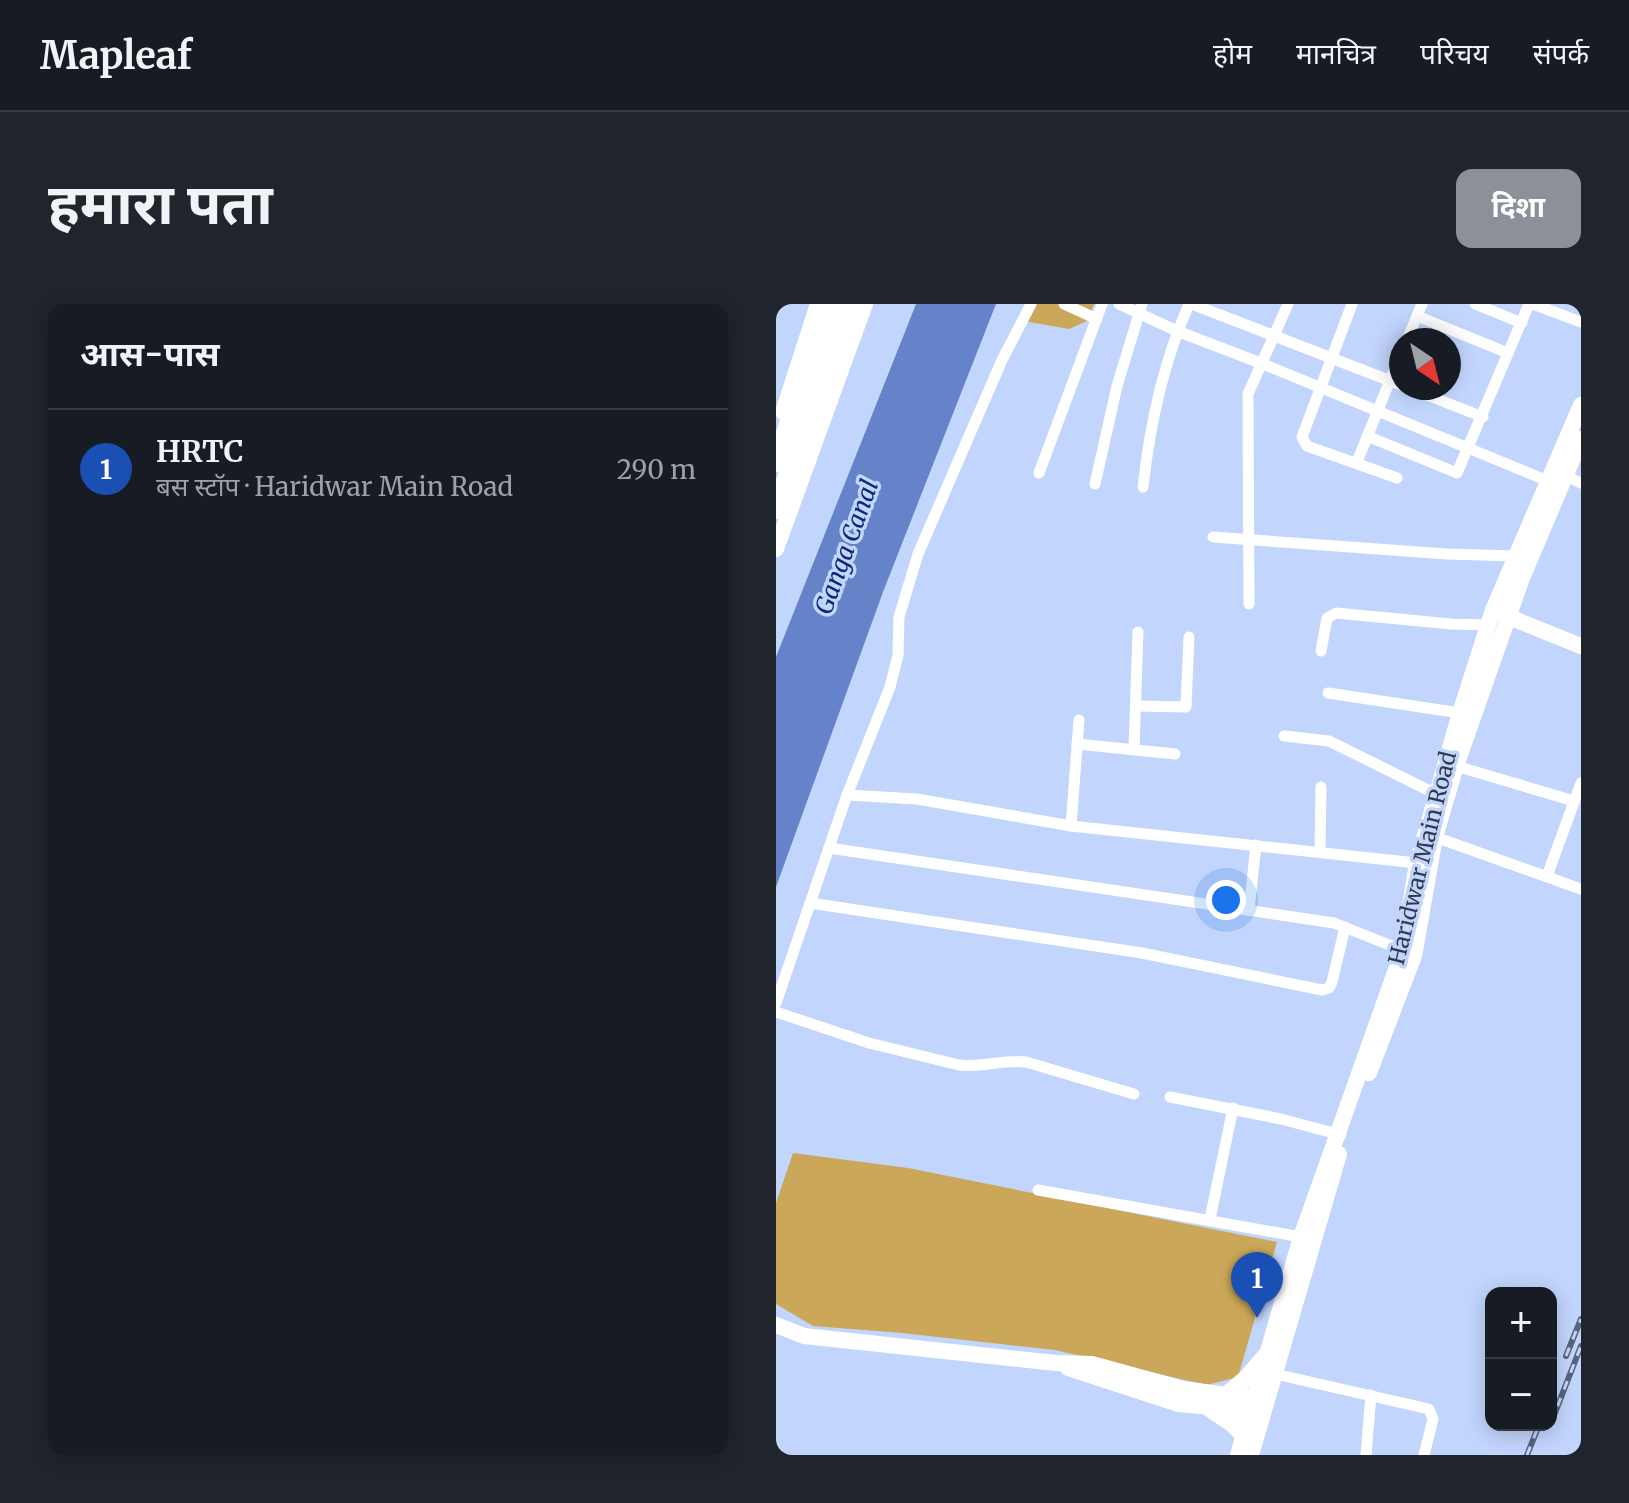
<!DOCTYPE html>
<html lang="hi">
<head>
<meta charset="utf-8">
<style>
	:root { --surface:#171b24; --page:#20242c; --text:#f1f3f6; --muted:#9ea1a6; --line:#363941; --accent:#8c9099 }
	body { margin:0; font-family:Merriweather,"Noto Sans Devanagari",serif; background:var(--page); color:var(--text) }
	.controls { position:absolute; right:24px; bottom:24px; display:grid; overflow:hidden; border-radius:16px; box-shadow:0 4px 20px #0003 }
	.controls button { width:72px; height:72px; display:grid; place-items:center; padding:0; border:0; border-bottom:2px solid var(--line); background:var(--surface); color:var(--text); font:40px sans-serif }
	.compass { position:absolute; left:613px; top:24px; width:72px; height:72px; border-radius:50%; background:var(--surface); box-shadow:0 4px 20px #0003; rotate:145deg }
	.you { position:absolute; left:450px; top:596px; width:28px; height:28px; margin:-20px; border:6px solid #fff; border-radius:50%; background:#1a73e8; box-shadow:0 0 0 12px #1a73e833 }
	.badge { display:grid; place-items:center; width:52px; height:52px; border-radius:50%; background:var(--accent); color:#fff; font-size:26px; font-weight:700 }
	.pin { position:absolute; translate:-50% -66px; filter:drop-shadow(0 2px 4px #0008) }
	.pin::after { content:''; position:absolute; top:42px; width:28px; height:24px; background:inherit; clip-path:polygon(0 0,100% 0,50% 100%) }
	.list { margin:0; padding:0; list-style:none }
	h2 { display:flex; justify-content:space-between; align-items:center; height:104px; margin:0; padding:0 32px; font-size:34px }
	h2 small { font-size:26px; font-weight:400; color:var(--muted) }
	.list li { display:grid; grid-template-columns:52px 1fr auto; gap:24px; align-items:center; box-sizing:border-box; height:120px; padding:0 32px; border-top:2px solid var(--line) }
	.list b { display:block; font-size:30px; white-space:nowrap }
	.list p { margin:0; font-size:26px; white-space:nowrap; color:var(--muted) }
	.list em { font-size:26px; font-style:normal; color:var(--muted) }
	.map { position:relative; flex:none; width:805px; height:1151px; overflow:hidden; border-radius:16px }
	header { display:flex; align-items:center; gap:48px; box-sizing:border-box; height:112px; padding:0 40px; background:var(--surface); border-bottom:2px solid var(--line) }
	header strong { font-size:38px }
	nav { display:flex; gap:44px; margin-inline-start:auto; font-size:28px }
	.intro { display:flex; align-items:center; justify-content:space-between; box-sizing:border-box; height:192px; padding:0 48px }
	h1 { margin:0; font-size:56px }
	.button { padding:20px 36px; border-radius:16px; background:var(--accent); color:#fff; font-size:28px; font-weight:700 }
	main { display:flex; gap:48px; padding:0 48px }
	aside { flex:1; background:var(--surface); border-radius:16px; box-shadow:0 4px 20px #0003 }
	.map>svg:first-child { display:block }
	.green { fill:#cba759 }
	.water { fill:#6483c9 }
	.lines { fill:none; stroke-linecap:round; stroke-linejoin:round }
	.street { stroke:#fff; stroke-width:11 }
	.secondary { stroke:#fff; stroke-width:16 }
	.primary { stroke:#fff; stroke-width:18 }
	.highway { stroke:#fff; stroke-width:20 }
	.rail-casing { stroke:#58647c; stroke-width:6 }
	.rail { stroke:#c2d5fc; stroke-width:3; stroke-dasharray:9; stroke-linecap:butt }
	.labels { text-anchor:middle; stroke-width:7; stroke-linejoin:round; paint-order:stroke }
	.street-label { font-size:22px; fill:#313a4d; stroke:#c2d5fc }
	.water-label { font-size:24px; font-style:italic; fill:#0d2779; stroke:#c2d5fc }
</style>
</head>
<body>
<header>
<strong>Mapleaf</strong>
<nav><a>होम</a><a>मानचित्र</a><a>परिचय</a><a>संपर्क</a></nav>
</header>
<div class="intro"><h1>हमारा पता</h1><a class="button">दिशा</a></div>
<main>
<aside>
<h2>आस-पास<small></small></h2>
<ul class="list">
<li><span class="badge" style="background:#1a4fb4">1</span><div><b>HRTC</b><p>बस स्टॉप · Haridwar Main Road</p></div><em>290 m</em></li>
</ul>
</aside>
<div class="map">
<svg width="805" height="1151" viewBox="0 0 805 1151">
	<rect width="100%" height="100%" fill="#c2d5fc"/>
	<!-- green -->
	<g class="green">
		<path d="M249,0H318L311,17L293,25L242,16Z"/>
		<path d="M17,849L132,864L501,938L462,1073L431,1081L279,1046L126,1029L37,1022L0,1000V899Z"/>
	</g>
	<!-- water -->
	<path class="water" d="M140,0H220L107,288L0,583V353Z"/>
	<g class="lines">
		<!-- street -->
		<g class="street">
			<path d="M288,0L321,15"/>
			<path d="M343,0L401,27L487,60L777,179"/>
			<path d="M416,0L625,81"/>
			<path d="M576,0L526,133L531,142L621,174"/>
			<path d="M699,0L746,19"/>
			<path d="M757,0L805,18"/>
			<path d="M641,12L732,49"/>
			<path d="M631,36L646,0"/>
			<path d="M633,84L707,113"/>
			<path d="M591,132L681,169L753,0"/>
			<path d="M581,158L625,49"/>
			<path d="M263,169L326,0"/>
			<path d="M784,169L805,179"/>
			<path d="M319,180L341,82L366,0"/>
			<path d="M367,183C374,119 387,59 413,0"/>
			<path d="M437,233L671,250L740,252"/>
			<path d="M473,300L472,90L512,0"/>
			<path d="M545,347L551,314L560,309L675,320L714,321"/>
			<path d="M552,389L684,409"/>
			<path d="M360,402L410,403L413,333"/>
			<path d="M508,432L553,437L666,493"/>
			<path d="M301,440L399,450"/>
			<path d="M358,445L362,328"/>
			<path d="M680,462L798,497"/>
			<path d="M71,491L141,495L295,522L641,559"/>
			<path d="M295,522L303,416"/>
			<path d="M659,533L805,585"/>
			<path d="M53,544L558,619L631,648"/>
			<path d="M544,548L545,483"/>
			<path d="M771,572L805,479"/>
			<path d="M34,599L366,649L546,686L553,684L556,678L569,623"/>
			<path d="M473,606L480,541"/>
			<path d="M0,699L71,491L114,383L122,351L123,313L142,250L226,56L255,0"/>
			<path d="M0,708L93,739L183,761C206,764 227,755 250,758L358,790"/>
			<path d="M394,793L505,815L565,831"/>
			<path d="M262,886L525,933"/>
			<path d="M434,915L457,804"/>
			<path d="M499,1070L653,1105L657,1115L648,1151"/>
			<path d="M590,1151L595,1091"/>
		</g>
		<!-- secondary -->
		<g class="secondary">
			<path d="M7,108L42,0"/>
			<path d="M0,245L89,0"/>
			<path d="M723,309L805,342"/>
			<path d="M593,769L638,652L659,533L680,462L746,274L805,135"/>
			<path d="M0,1021L28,1032L280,1059L316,1060L407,1085L486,1096"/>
			<path d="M292,1064L402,1100L483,1107"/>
			<path d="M462,1151L525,933L627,646L641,559L684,409L717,306L805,101"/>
			<path d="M475,1151L563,850"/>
		</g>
		<!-- primary -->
		<g class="primary">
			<path d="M451,1091L471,1074L491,1051"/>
			<path d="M432,1103L456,1119L468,1131"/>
		</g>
		<!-- highway -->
		<g class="highway">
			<path d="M0,158L55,0"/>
			<path d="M0,205L74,0"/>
		</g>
		<!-- rail casing -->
		<g class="rail-casing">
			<g id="rail">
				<path d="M790,1052L805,1015"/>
				<path d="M775,1119L805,1042"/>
				<path d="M751,1151L763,1121"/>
			</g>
		</g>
		<!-- rail -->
		<use href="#rail" class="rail"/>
	</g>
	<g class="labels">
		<!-- street labels -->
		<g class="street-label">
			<text transform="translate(646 554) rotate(-76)" y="8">Haridwar Main Road</text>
		</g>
		<!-- water labels -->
		<g class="water-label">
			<text transform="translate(71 243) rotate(-70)" y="8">Ganga Canal</text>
		</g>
	</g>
</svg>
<div class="controls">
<button>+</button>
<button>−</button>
</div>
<svg class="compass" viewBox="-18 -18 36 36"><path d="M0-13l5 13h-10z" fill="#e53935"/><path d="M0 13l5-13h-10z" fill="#9ea1a6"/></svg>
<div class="you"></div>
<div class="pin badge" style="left:481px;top:1014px;background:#1a4fb4">1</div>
</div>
</main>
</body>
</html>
